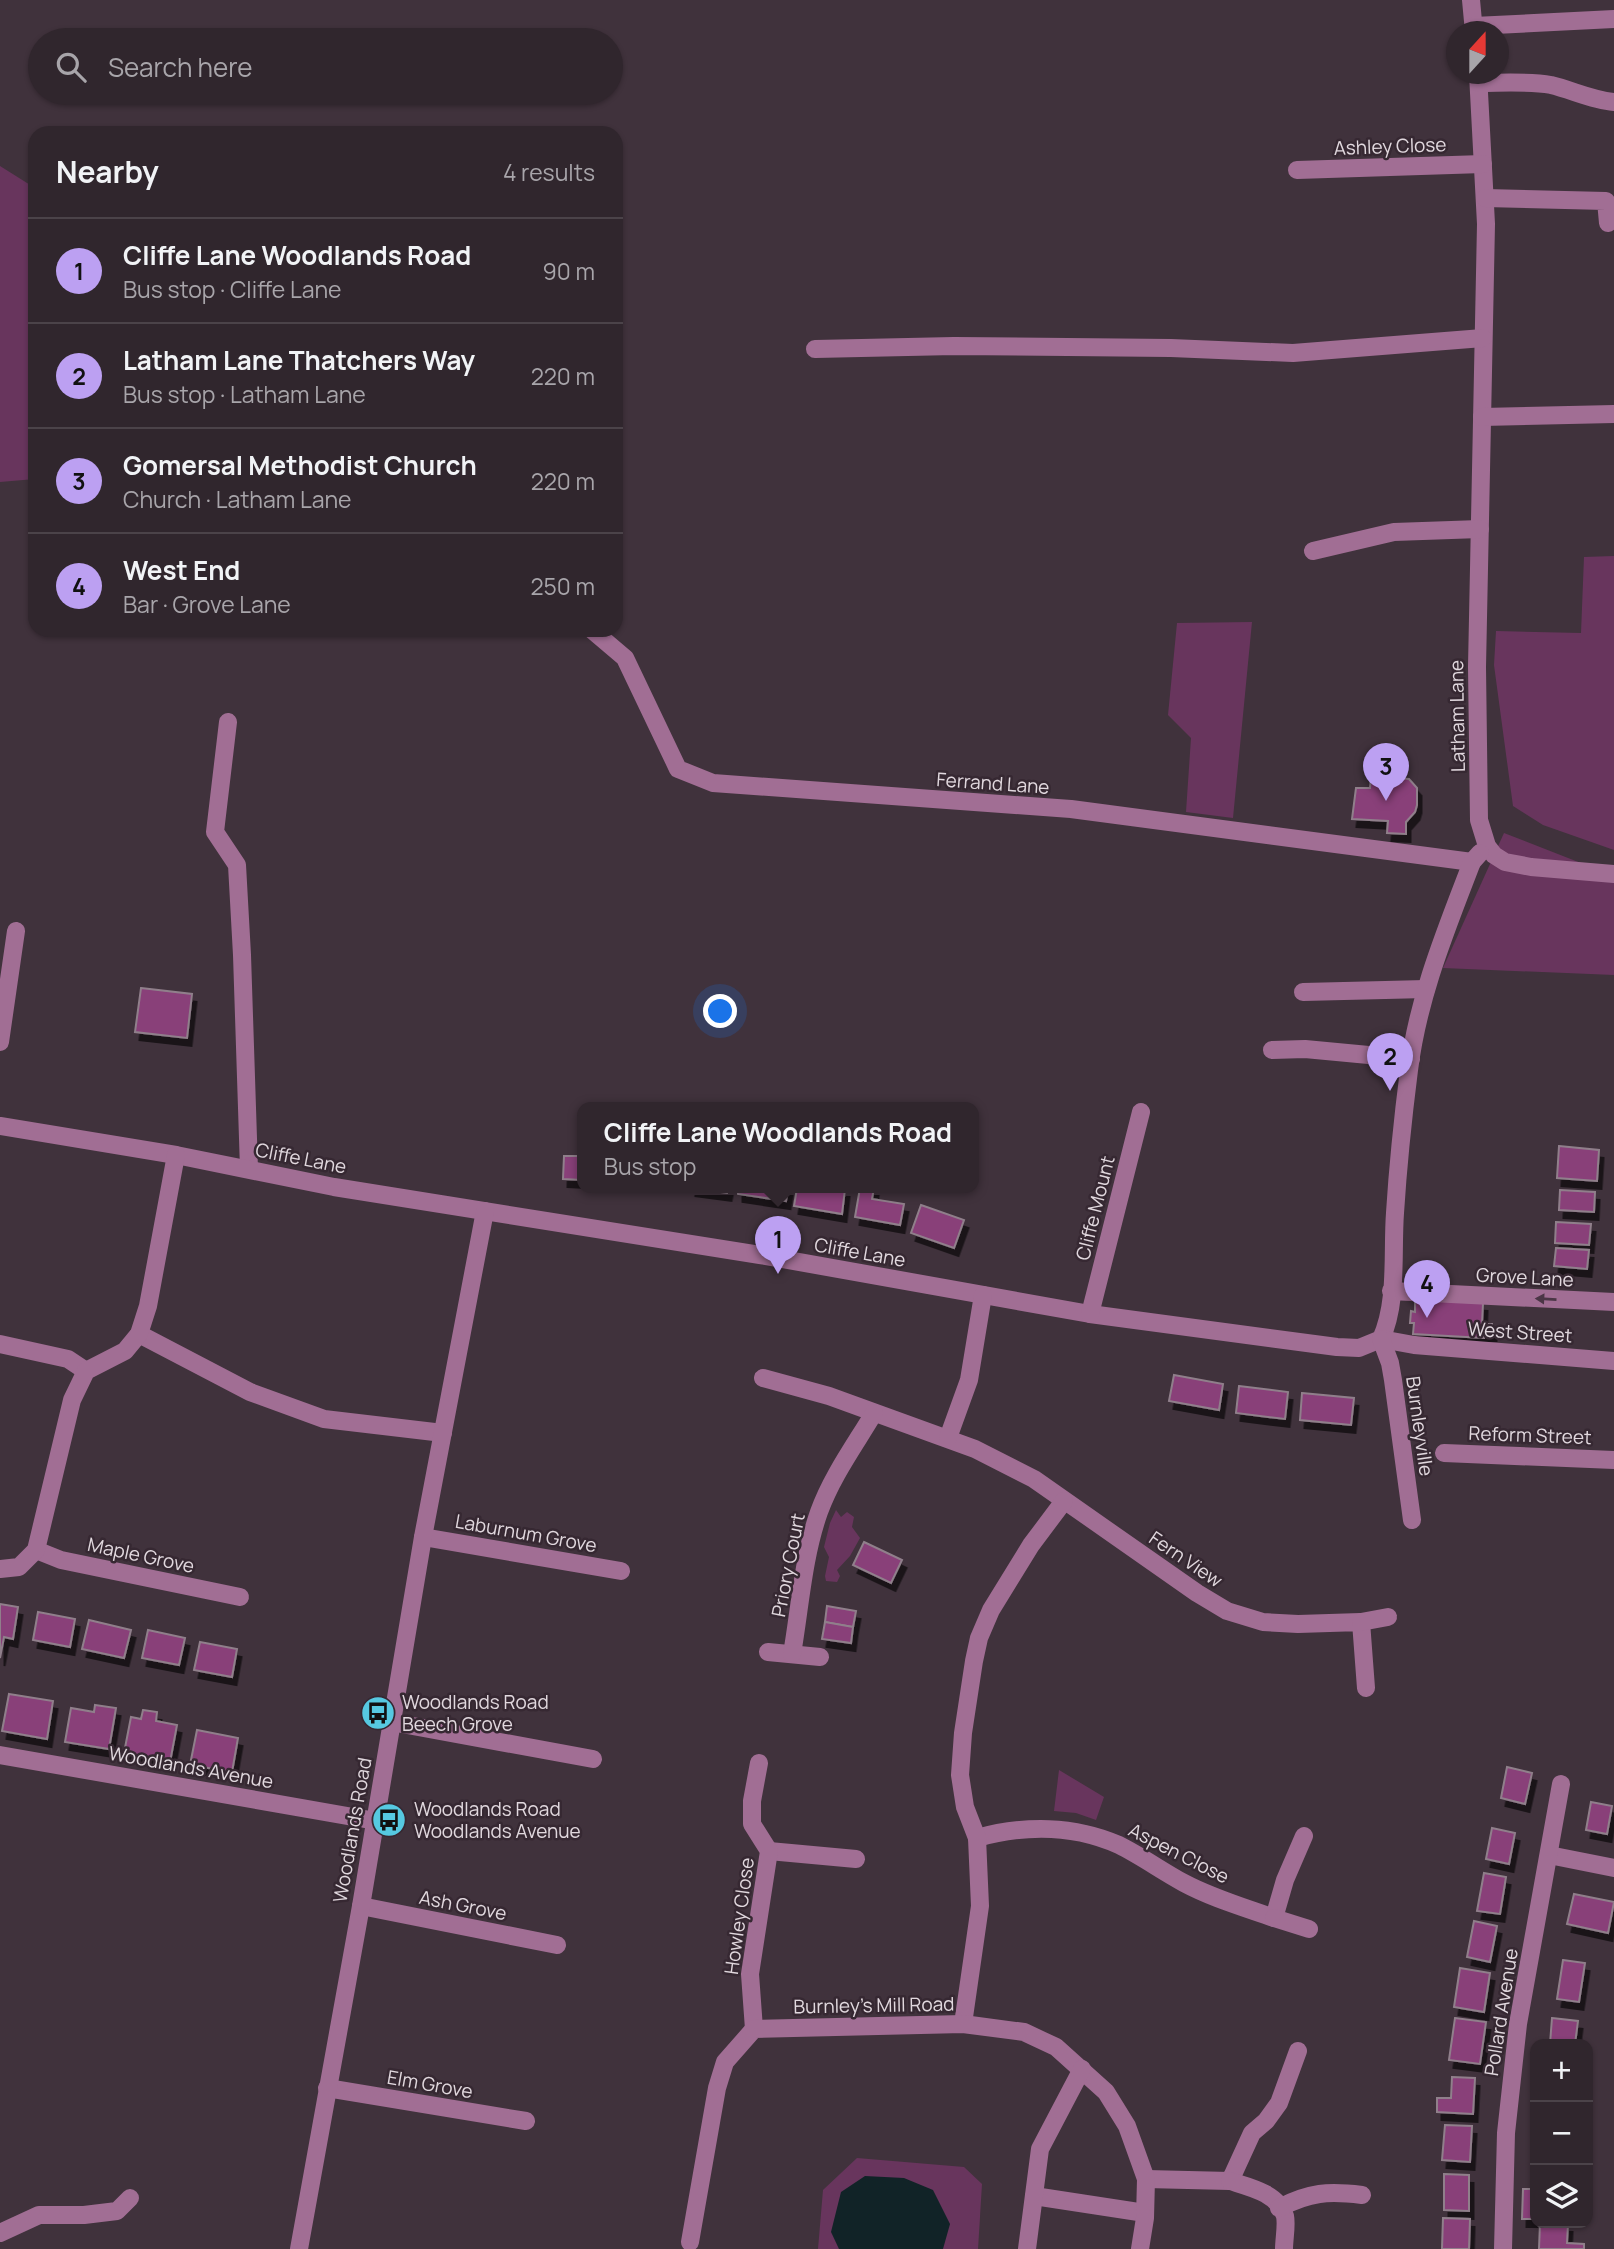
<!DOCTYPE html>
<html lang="en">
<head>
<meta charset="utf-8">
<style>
	:root { --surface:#30262d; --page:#3c3239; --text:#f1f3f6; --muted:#a8a5aa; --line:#4b4349; --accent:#bca0f2 }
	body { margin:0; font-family:Manrope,sans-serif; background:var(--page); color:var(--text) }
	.controls { position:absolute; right:21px; bottom:21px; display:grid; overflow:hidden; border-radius:14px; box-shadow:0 2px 5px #0004 }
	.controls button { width:63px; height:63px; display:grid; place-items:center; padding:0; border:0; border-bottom:2px solid var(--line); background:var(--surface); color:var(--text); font:35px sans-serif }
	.compass { position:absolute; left:1446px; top:21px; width:63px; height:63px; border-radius:50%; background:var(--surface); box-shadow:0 2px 5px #0004; rotate:21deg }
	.you { position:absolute; left:721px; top:1012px; width:24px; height:24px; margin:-18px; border:5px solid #fff; border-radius:50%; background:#1a73e8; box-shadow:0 0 0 10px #1a73e833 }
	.badge { display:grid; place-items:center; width:46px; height:46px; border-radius:50%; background:var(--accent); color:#111; font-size:23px; font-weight:700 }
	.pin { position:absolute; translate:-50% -58px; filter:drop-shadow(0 2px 4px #0008) }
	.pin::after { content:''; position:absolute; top:37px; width:24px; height:21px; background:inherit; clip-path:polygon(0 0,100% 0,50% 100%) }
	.popup { position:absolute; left:577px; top:1102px; width:402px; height:91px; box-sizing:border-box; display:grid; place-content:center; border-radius:14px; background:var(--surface); filter:drop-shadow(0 2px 5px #0005); font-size:23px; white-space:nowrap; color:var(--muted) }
	.popup b { font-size:26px; color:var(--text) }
	.popup::after { content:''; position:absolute; left:50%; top:100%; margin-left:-14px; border:14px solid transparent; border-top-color:var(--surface) }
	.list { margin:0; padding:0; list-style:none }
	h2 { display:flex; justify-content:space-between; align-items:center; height:91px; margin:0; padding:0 28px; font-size:30px }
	h2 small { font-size:23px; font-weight:400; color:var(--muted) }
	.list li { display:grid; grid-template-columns:46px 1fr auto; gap:21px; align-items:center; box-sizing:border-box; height:105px; padding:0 28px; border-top:2px solid var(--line) }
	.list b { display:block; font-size:26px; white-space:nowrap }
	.list p { margin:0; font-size:23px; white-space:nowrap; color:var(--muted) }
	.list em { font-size:23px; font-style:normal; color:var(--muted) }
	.icon { flex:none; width:38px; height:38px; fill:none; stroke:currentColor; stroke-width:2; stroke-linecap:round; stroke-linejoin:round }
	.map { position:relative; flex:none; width:1614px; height:2249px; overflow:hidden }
	.search { position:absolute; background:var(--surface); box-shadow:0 2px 5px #0004; left:28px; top:28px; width:595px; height:77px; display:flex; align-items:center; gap:18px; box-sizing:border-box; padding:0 24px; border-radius:38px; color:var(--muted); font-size:26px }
	.panel { position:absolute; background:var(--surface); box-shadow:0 2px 5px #0004; left:28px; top:126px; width:595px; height:511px; border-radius:21px }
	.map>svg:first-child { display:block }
	.green { fill:#68355d }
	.water { fill:#112327 }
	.building { fill:#893f79; stroke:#907f8b; stroke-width:2; filter:url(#shadow) }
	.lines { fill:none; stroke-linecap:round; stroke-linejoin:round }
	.minor { stroke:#a16e94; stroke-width:18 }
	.oneway { fill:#4b3646 }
	.labels { text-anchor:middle; stroke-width:5; stroke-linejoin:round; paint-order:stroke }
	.street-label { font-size:19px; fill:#e1d8de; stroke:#362832 }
	.poi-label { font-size:19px; fill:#e1d8de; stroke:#362832; text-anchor:start }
</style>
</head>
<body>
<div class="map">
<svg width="1614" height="2249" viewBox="0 0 1614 2249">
	<defs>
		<filter id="shadow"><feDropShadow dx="4.5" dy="8" stdDeviation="0" flood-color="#0009"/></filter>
	</defs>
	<rect width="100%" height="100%" fill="#40323c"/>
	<!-- green -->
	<g class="green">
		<path d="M0,166L35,188V479L0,482Z"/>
		<path d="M1614,556V850L1543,825L1513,806L1494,665L1496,631L1581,633L1584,557Z"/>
		<path d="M1252,622L1233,818L1186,812L1191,738L1168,715L1177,623Z"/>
		<path d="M1504,833L1614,876V975L1443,968Z"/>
		<path d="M836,1510L841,1517L847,1512L854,1517L852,1527L860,1538L850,1556L837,1570L840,1576L837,1582L826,1581L825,1576L829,1557L824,1547L830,1523Z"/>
		<path d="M1059,1770L1104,1797L1096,1820L1076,1813L1054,1811Z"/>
		<path d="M857,2158L964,2167L982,2184L978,2249H818L823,2190Z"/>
	</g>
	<!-- water -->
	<path class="water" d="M865,2176L904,2178L933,2190L950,2224L943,2249H839L831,2232L841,2192Z"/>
	<!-- building -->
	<g class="building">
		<path d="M1371,776L1409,779L1417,788V805L1415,812L1406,822V834L1387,833L1388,821L1352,819L1356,788H1370Z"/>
		<path d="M141,988L192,994L187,1038L135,1032Z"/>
		<path d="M1559,1146L1599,1150L1597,1181L1557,1178Z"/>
		<path d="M564,1156H582V1180L563,1179Z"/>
		<path d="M690,1188H728L727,1193Z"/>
		<path d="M738,1188H788L786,1201L738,1194Z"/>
		<path d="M797,1188L845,1189L842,1214L794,1206Z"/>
		<path d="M860,1188H874L872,1199L904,1204L900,1225L855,1217Z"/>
		<path d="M1560,1190L1595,1192L1594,1212L1559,1210Z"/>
		<path d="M921,1205L964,1220L954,1248L911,1233Z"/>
		<path d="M1556,1222L1591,1224L1589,1245L1555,1243Z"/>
		<path d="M1556,1248L1589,1250L1587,1269L1554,1266Z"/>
		<path d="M1415,1299L1483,1303L1482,1324H1492V1333H1484V1338L1413,1334L1414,1323H1410L1411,1311L1415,1312Z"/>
		<path d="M1174,1375L1223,1384L1219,1410L1169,1401Z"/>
		<path d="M1239,1386L1288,1392L1285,1419L1236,1413Z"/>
		<path d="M1302,1393L1354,1398L1351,1425L1300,1420Z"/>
		<path d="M864,1542L902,1560L891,1583L853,1565Z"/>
		<path d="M0,1604L18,1607L13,1639L4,1637L0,1658Z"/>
		<path d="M827,1606L856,1611L853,1627L825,1622Z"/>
		<path d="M38,1612L75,1619L70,1647L33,1640Z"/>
		<path d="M89,1620L131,1630L124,1658L82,1649Z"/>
		<path d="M825,1622L853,1627L851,1643L822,1639Z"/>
		<path d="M148,1630L185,1638L179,1665L142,1658Z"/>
		<path d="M200,1642L237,1649L232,1677L194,1670Z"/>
		<path d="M9,1694L53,1701L47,1739L2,1731Z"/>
		<path d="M95,1705L116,1708L109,1749L65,1742L71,1708L94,1712Z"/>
		<path d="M143,1710L157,1712L156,1721L177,1725L170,1762L124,1753L131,1717L141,1719Z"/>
		<path d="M197,1730L238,1738L232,1772L190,1765Z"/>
		<path d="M1507,1767L1532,1773L1525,1804L1501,1798Z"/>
		<path d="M1591,1802L1612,1806L1607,1834L1586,1830Z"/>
		<path d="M1492,1828L1515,1833L1509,1864L1486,1859Z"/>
		<path d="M1484,1873L1506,1877L1500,1914L1477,1911Z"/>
		<path d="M1574,1894L1614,1902L1608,1933L1567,1924Z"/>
		<path d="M1474,1921L1497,1926L1490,1962L1467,1957Z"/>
		<path d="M1563,1960L1585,1963L1579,2002L1557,1999Z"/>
		<path d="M1460,1968L1490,1973L1484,2012L1454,2007Z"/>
		<path d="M1455,2018L1486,2022L1480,2064L1449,2060Z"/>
		<path d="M1552,2018L1578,2021L1575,2044H1550Z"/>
		<path d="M1452,2077L1475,2078L1473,2114L1437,2112V2098H1451Z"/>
		<path d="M1445,2125L1472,2126L1470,2162L1442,2160Z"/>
		<path d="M1444,2174L1469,2175V2211L1444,2210Z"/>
		<path d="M1523,2189H1535V2219H1522Z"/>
		<path d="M1443,2218L1470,2219L1469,2249H1442Z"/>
		<path d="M1540,2223L1568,2224L1567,2243L1584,2244V2249H1539Z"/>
	</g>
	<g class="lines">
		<!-- minor -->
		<g class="minor">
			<path d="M1471,0L1474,32"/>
			<path d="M1474,26L1614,19"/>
			<path d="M1478,74L1486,224L1477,667L1479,820L1487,846L1494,855L1505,862L1531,867L1614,874"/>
			<path d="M1479,83C1502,83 1528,81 1551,85C1572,90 1592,100 1614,102"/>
			<path d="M1297,170L1483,164"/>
			<path d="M1485,198L1606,201L1608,223"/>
			<path d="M815,349L954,346L1171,348L1293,353L1483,338"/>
			<path d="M1482,417L1614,414"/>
			<path d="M1313,551L1394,532L1480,529"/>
			<path d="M592,630L625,658L678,769L713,783L1071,809L1472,862"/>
			<path d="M228,722L215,832L237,865L242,955L249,1169"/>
			<path d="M1303,992L1426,989"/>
			<path d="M0,1042L16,931"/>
			<path d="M1272,1050L1305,1049L1411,1059"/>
			<path d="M0,1126L176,1155L334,1187L760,1255L1090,1314L1337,1347L1359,1348L1381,1339"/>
			<path d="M1391,1291L1614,1302"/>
			<path d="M1090,1314L1141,1112"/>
			<path d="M139,1334L250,1392L324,1419L443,1433"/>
			<path d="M1381,1339C1398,1302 1392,1253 1395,1213C1398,1165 1403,1117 1409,1070C1418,997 1446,930 1472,862L1480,853"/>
			<path d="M1381,1339L1414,1345L1614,1361"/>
			<path d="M1381,1339L1390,1363L1393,1380L1412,1520"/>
			<path d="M0,1344L68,1359L86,1371"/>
			<path d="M763,1378L829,1396L975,1449L1034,1479L1197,1593L1227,1611L1263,1622L1298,1624L1361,1622L1366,1688"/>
			<path d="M948,1438L969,1380L983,1295"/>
			<path d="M1444,1453L1614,1460"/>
			<path d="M423,1537L621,1571"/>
			<path d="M36,1550L61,1560L240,1597"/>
			<path d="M0,1569L19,1567L36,1550L72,1400L86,1371L125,1351L139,1334L148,1306L176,1155"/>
			<path d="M1361,1622L1388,1617"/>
			<path d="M768,1652L820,1657"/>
			<path d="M792,1654C800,1608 803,1557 819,1512C832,1476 855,1445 874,1413"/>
			<path d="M391,1722L593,1759"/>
			<path d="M0,1755L376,1821"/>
			<path d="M977,1838C1024,1825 1074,1825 1119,1845C1141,1856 1162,1871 1184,1883C1212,1898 1243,1907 1274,1918L1285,1880L1304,1836"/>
			<path d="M769,1851L856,1859"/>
			<path d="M1549,1855L1614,1868"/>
			<path d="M361,1906L557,1945"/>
			<path d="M1274,1918L1309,1929"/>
			<path d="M963,2024L980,1906L977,1838L965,1807L960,1775L963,1733L974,1661L979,1638L991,1610L1031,1545L1064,1501"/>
			<path d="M754,2029L750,1974L769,1851L752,1824V1801L759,1763"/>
			<path d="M327,2088L526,2121"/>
			<path d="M1146,2179L1230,2181L1252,2133L1266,2121L1279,2103L1298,2051"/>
			<path d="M1230,2181C1249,2187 1278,2193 1285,2216C1287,2225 1284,2239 1284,2249"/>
			<path d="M1034,2196L1145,2213"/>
			<path d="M1279,2208C1310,2192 1328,2191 1362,2195"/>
			<path d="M0,2233L39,2215H84L117,2211L130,2198"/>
			<path d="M690,2242L717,2088L725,2062L754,2029L963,2024L1024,2032L1056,2047L1106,2092L1127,2126L1146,2179L1145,2218L1140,2249"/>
			<path d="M299,2249L361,1906L423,1537L485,1211"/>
			<path d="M1027,2249L1040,2149L1082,2069"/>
			<path d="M1503,2249L1506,2133L1518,2024L1561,1784"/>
		</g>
	</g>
	<!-- one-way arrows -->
	<defs><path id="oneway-solid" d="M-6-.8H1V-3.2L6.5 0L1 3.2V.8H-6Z" transform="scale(1.75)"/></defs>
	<use class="oneway" href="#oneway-solid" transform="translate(1546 1299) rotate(-177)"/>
	<!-- icons -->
	<defs>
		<g id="bus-disc" transform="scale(1.75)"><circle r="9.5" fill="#56c9e1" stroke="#362832"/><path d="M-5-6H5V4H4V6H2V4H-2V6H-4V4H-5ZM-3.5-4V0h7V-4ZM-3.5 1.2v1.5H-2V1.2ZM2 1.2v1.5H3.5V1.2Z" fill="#111"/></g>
	</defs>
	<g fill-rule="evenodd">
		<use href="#bus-disc" x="378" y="1713"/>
		<use href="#bus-disc" x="389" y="1820"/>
	</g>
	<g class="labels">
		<!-- street labels -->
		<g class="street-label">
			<text transform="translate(1390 146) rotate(-2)" y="7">Ashley Close</text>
			<text transform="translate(1457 716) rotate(-91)" y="7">Latham Lane</text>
			<text transform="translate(993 783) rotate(4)" y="7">Ferrand Lane</text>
			<text transform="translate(301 1158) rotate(11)" y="7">Cliffe Lane</text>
			<text transform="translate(1095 1208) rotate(-76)" y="7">Cliffe Mount</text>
			<text transform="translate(860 1252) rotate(10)" y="7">Cliffe Lane</text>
			<text transform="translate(1525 1277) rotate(3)" y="7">Grove Lane</text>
			<text transform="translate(1520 1332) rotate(4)" y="7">West Street</text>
			<text transform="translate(1420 1426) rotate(82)" y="7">Burnleyville</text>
			<text transform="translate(1530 1435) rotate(2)" y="7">Reform Street</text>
			<text transform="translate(526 1533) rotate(10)" y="7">Laburnum Grove</text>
			<text transform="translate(141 1555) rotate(12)" y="7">Maple Grove</text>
			<text transform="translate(1186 1559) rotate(34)" y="7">Fern View</text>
			<text transform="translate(788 1565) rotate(-79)" y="7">Priory Court</text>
			<text transform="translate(191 1767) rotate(10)" y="7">Woodlands Avenue</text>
			<text transform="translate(352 1830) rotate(-80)" y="7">Woodlands Road</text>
			<text transform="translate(1179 1853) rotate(27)" y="7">Aspen Close</text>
			<text transform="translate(463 1905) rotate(11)" y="7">Ash Grove</text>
			<text transform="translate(739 1916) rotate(-82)" y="7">Howley Close</text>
			<text transform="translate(874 2005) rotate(-1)" y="7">Burnley's Mill Road</text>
			<text transform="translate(1501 2012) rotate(-81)" y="7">Pollard Avenue</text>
			<text transform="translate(430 2084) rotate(10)" y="7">Elm Grove</text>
		</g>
		<!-- poi labels -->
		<g class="poi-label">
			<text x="402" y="1709">Woodlands Road<tspan x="402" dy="22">Beech Grove</tspan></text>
			<text x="414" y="1816">Woodlands Road<tspan x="414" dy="22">Woodlands Avenue</tspan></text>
		</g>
	</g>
</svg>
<div class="controls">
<button>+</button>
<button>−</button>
<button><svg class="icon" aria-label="layers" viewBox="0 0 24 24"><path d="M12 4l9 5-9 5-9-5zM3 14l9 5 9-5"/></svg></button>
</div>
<svg class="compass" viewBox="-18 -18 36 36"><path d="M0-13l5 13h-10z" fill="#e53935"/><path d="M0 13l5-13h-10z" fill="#a8a5aa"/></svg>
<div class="you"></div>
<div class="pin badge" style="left:778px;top:1274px">1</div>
<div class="popup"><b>Cliffe Lane Woodlands Road</b>Bus stop</div>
<div class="pin badge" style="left:1390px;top:1091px">2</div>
<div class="pin badge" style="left:1386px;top:801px">3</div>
<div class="pin badge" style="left:1427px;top:1318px">4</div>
<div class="search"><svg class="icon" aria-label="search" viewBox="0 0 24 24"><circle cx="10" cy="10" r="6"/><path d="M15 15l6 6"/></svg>Search here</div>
<section class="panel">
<h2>Nearby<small>4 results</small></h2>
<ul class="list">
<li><span class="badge">1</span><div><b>Cliffe Lane Woodlands Road</b><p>Bus stop · Cliffe Lane</p></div><em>90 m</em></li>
<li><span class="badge">2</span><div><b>Latham Lane Thatchers Way</b><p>Bus stop · Latham Lane</p></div><em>220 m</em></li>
<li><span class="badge">3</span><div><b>Gomersal Methodist Church</b><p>Church · Latham Lane</p></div><em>220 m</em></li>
<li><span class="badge">4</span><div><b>West End</b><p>Bar · Grove Lane</p></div><em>250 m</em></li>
</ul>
</section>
</div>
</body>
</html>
